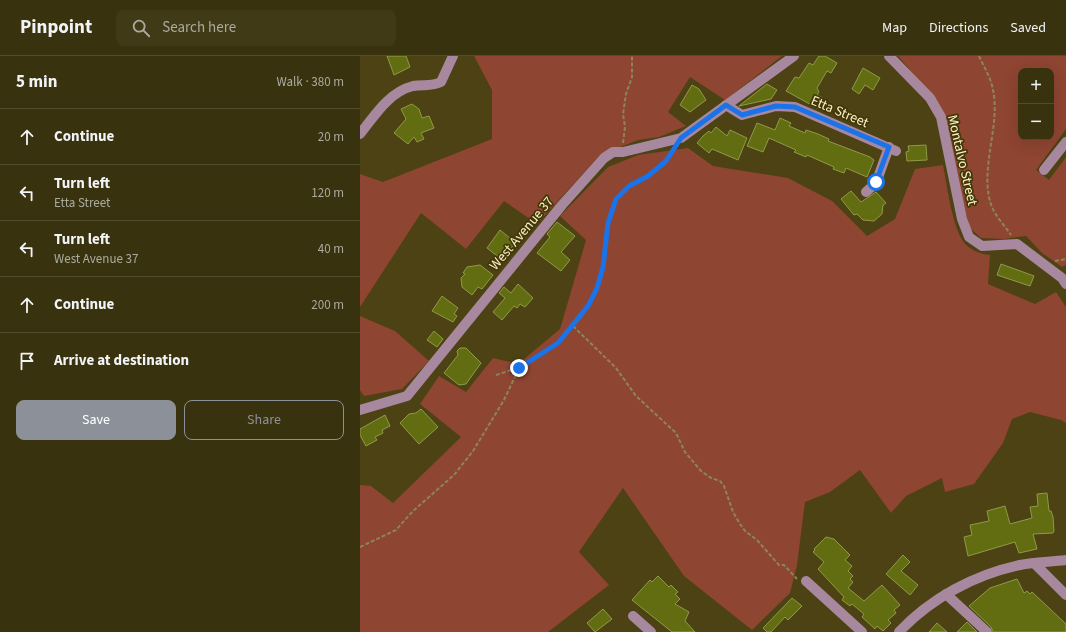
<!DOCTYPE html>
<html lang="en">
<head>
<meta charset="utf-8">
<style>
	:root { --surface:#39320e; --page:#403a17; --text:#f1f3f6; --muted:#abaa9e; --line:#534d2e; --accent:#8c9099 }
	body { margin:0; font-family:"Source Sans 3",sans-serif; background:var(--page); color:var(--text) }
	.controls { position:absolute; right:12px; top:12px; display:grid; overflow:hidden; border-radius:8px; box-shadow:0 4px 16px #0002 }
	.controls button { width:36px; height:36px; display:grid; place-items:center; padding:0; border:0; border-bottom:1px solid var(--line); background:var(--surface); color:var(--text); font:20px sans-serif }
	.stop { position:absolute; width:12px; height:12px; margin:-9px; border:3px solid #1a73e8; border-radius:50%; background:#fff }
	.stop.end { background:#1a73e8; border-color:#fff; box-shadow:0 1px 4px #0008 }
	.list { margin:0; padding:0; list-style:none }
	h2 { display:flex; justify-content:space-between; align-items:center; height:52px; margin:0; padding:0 16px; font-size:17px }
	h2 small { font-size:13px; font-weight:400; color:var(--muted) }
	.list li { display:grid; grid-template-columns:26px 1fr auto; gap:12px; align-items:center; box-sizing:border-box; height:56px; padding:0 16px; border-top:1px solid var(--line) }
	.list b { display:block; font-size:15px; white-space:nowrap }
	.list p { margin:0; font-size:13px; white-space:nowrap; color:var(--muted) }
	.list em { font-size:13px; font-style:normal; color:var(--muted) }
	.actions { display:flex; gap:8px; padding:12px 16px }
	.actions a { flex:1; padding:9px 0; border:1px solid var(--accent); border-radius:8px; text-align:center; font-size:14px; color:var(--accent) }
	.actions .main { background:var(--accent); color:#fff }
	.icon { flex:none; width:22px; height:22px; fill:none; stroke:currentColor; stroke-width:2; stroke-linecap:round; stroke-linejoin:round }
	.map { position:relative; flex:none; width:706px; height:576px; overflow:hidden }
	header { display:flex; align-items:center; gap:24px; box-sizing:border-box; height:56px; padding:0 20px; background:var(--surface); border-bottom:1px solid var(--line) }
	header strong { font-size:19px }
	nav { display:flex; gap:22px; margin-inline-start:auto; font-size:14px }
	.search { width:280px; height:36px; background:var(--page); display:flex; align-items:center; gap:10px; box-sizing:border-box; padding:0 14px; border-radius:8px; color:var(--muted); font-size:15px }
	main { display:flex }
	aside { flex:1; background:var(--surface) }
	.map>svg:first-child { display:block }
	.green { fill:#8e4531; fill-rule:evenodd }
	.building { fill:#626c10; stroke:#8f9b48 }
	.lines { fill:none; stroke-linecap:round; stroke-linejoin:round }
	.path { stroke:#8e8458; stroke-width:2; stroke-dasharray:4 2; stroke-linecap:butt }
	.minor { stroke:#a7889e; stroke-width:10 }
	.route { stroke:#1a73e8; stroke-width:5 }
	.labels { text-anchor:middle; stroke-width:3.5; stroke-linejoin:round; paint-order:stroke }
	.street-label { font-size:14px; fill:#fbf1c8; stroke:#423706 }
</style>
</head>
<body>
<header>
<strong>Pinpoint</strong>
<div class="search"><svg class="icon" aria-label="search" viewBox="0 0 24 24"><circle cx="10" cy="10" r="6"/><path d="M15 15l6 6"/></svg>Search here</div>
<nav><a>Map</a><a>Directions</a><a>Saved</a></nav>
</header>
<main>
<aside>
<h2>5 min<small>Walk · 380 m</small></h2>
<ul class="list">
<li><svg class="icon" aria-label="ahead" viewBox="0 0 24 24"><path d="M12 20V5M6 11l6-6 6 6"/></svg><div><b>Continue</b></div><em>20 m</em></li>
<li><svg class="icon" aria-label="left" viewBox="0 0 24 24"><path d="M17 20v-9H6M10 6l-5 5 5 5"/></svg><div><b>Turn left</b><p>Etta Street</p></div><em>120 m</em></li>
<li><svg class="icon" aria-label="left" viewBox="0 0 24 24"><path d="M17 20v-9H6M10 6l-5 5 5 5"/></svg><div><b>Turn left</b><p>West Avenue 37</p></div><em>40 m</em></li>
<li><svg class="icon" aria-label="ahead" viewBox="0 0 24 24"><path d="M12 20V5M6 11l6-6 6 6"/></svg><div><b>Continue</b></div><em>200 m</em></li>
<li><svg class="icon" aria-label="arrive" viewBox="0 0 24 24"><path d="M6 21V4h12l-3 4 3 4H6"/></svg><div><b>Arrive at destination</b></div></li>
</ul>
<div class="actions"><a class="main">Save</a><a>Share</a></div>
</aside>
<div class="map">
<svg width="706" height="576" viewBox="0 0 706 576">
	<rect width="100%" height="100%" fill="#4c4213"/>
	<!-- green -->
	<g class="green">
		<path d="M114,0H422L365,44L330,21L308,56L326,70L299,81L278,84L240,99L177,168L144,145L106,193L61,157L0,251V118L23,126L132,83V34Z"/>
		<path d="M538,0H706V73L676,114L689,124L706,101V209L702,211L682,197L666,180L644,183L621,182L610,172L570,37ZM661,15H691V81H661Z"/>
		<path d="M328,92L353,110L428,122L472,145L507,180L535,163L555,113L583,109C587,129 592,169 603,185C609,194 620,198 630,199L628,228L675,248L696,236L706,251V367L701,364L670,356L652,363L643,387L614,428L585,436L582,422L546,440L531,457L500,414L470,436L445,446L437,509L430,537L392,574L324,520L263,432L219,496L249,529L188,576H0V429L11,430L33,447L101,381L60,348L79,320L106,336L133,302L158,308L200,273L226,184L200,160L248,111L278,99Z"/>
		<path d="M0,260L35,275L69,305L42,333L4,340L0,334Z"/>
	</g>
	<!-- building -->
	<g class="building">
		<path d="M27,0H46L50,11L34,19Z"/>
		<path d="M459,0H465L477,7L471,17L467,15L457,32L459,36L457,39L463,42L457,52L426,35L435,21L439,22L449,7L453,9Z"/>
		<path d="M503,12L520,22L513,34L505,29L499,38L492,33Z"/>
		<path d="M407,28L417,34L411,43L379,50Z"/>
		<path d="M332,29L339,33L346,44L330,56L320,49Z"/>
		<path d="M52,48L59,53L62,62L69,60L74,72L61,77L64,83L57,86L54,81L48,88L34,77L46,63L41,53Z"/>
		<path d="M420,62L431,67L429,70L445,77L446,74L458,78L469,83L468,85L510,101L514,104L507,121L486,112L484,117L473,113L474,111L447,99L446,101L434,96L436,94L409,82L403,96L387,90L397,67L415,74Z"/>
		<path d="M356,71L367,80L370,74L387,82L378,104L352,93L349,97L337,87L343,80L349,75L351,77Z"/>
		<path d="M566,89L567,104L547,105L546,96L549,95L548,90Z"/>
		<path d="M491,135L501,146L516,136L526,147L523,149L522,158L514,165L503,164L497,158L494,159L481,143Z"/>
		<path d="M197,166L215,180L201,196L210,204L201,215L177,197L190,181L187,178Z"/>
		<path d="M140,174L156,187L141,203L127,192Z"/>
		<path d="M641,208L674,220L670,230L637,219Z"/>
		<path d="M120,209L133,219L122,233L118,231L112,239L102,231L101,222L105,218L103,217L107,211Z"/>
		<path d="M158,228L173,242L165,251L160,248L157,252L154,250L142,264L133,256L145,242L139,237L144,231L151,237Z"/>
		<path d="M82,240L98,252L94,258L97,260L93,266L72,255Z"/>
		<path d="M74,275L83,283L77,291L67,284Z"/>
		<path d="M100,292H106L121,307L106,328L99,329L84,317L98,299L97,295Z"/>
		<path d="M61,353L78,371L59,388L40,367L49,358L56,357Z"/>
		<path d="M25,359L30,370L22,374L23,377L15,381L17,384L6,390L0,379V373Z"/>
		<path d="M687,437L689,455H691L693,461L694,475L693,477L673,478L677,493L659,497L655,486L608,500L604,481L612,479L610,469L629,465L627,455L645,450L650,468L672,462L670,451L678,450L677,438Z"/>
		<path d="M466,481L474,483L490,499L485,504L492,510L488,515L493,520L490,523L493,526L488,532L504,545L522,529L540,549L534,554L536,557L528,564L531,567L523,575L517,570L515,573L502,561L504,558L492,548L490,550L482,544L484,541L458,513L464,506L453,496L455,494L454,493Z"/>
		<path d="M543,499L550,506L541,515L558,529L550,539L526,518Z"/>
		<path d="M298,520L309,531L311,529L318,536L315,538L320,543L315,548L329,556L325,565L335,576H312L272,544L290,524L292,526Z"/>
		<path d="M657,523L664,537L667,535L670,538L672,536L706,568V576H633L631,571L609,550L630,532Z"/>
		<path d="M432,542L442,550L428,564L425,561L411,576H407L403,572Z"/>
		<path d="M243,553L252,563L235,576L227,567Z"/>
		<path d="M607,566L617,576H597Z"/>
		<path d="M577,567L587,576H569Z"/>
	</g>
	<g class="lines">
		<!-- path -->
		<g class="path">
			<path d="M619,0C624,11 631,22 633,34C641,70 618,116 632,151C636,161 645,170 651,179"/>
			<path d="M263,87L265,71L263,58L266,38L272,21V0"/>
			<path d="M695,205L706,203"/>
			<path d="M213,270L256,312L276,340L316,377L325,396L341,415L351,422L360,425L364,430L373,456L380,468L385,475L397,484L419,509H424L437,523"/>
			<path d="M136,319C187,304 233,264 243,210C247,188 245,164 256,144C262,132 276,128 287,121C298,114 307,103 314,93"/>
			<path d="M0,491L36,474L53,455L94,419L113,395L144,344L159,312"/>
		</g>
		<!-- minor -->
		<g class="minor">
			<path d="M529,0L570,42L581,61L602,163L609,181L622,190L657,188L702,222L706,228"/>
			<path d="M366,49L382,59L416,50L435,51L536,95"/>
			<path d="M0,78C15,59 29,36 53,30C63,28 72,31 81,26L93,0"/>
			<path d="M684,114L706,86"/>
			<path d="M506,136L516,127L529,91"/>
			<path d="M0,354L47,340L202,149L244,102L253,96H263L321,82L434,0"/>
			<path d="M675,508L706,539"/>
			<path d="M446,525L502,576"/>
			<path d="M586,538L627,576"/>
			<path d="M273,560L291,576"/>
			<path d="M539,576C571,542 614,519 660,509C675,506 691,506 706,504"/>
		</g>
	</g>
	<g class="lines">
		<!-- route -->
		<path class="route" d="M159,312L198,287L228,250L237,232L243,211L248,167L256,143L269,130L288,120L306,105L321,82L366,49L382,59L416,50L435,51L529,91L516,126"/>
	</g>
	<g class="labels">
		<!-- street labels -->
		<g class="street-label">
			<text transform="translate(480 55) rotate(23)" y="5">Etta Street</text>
			<text transform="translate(603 104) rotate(77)" y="5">Montalvo Street</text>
			<text transform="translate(161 177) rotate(-50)" y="5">West Avenue 37</text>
		</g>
	</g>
</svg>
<div class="controls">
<button>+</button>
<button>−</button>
</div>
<div class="stop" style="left:516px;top:126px"></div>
<div class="stop end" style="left:159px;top:312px"></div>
</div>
</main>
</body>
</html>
